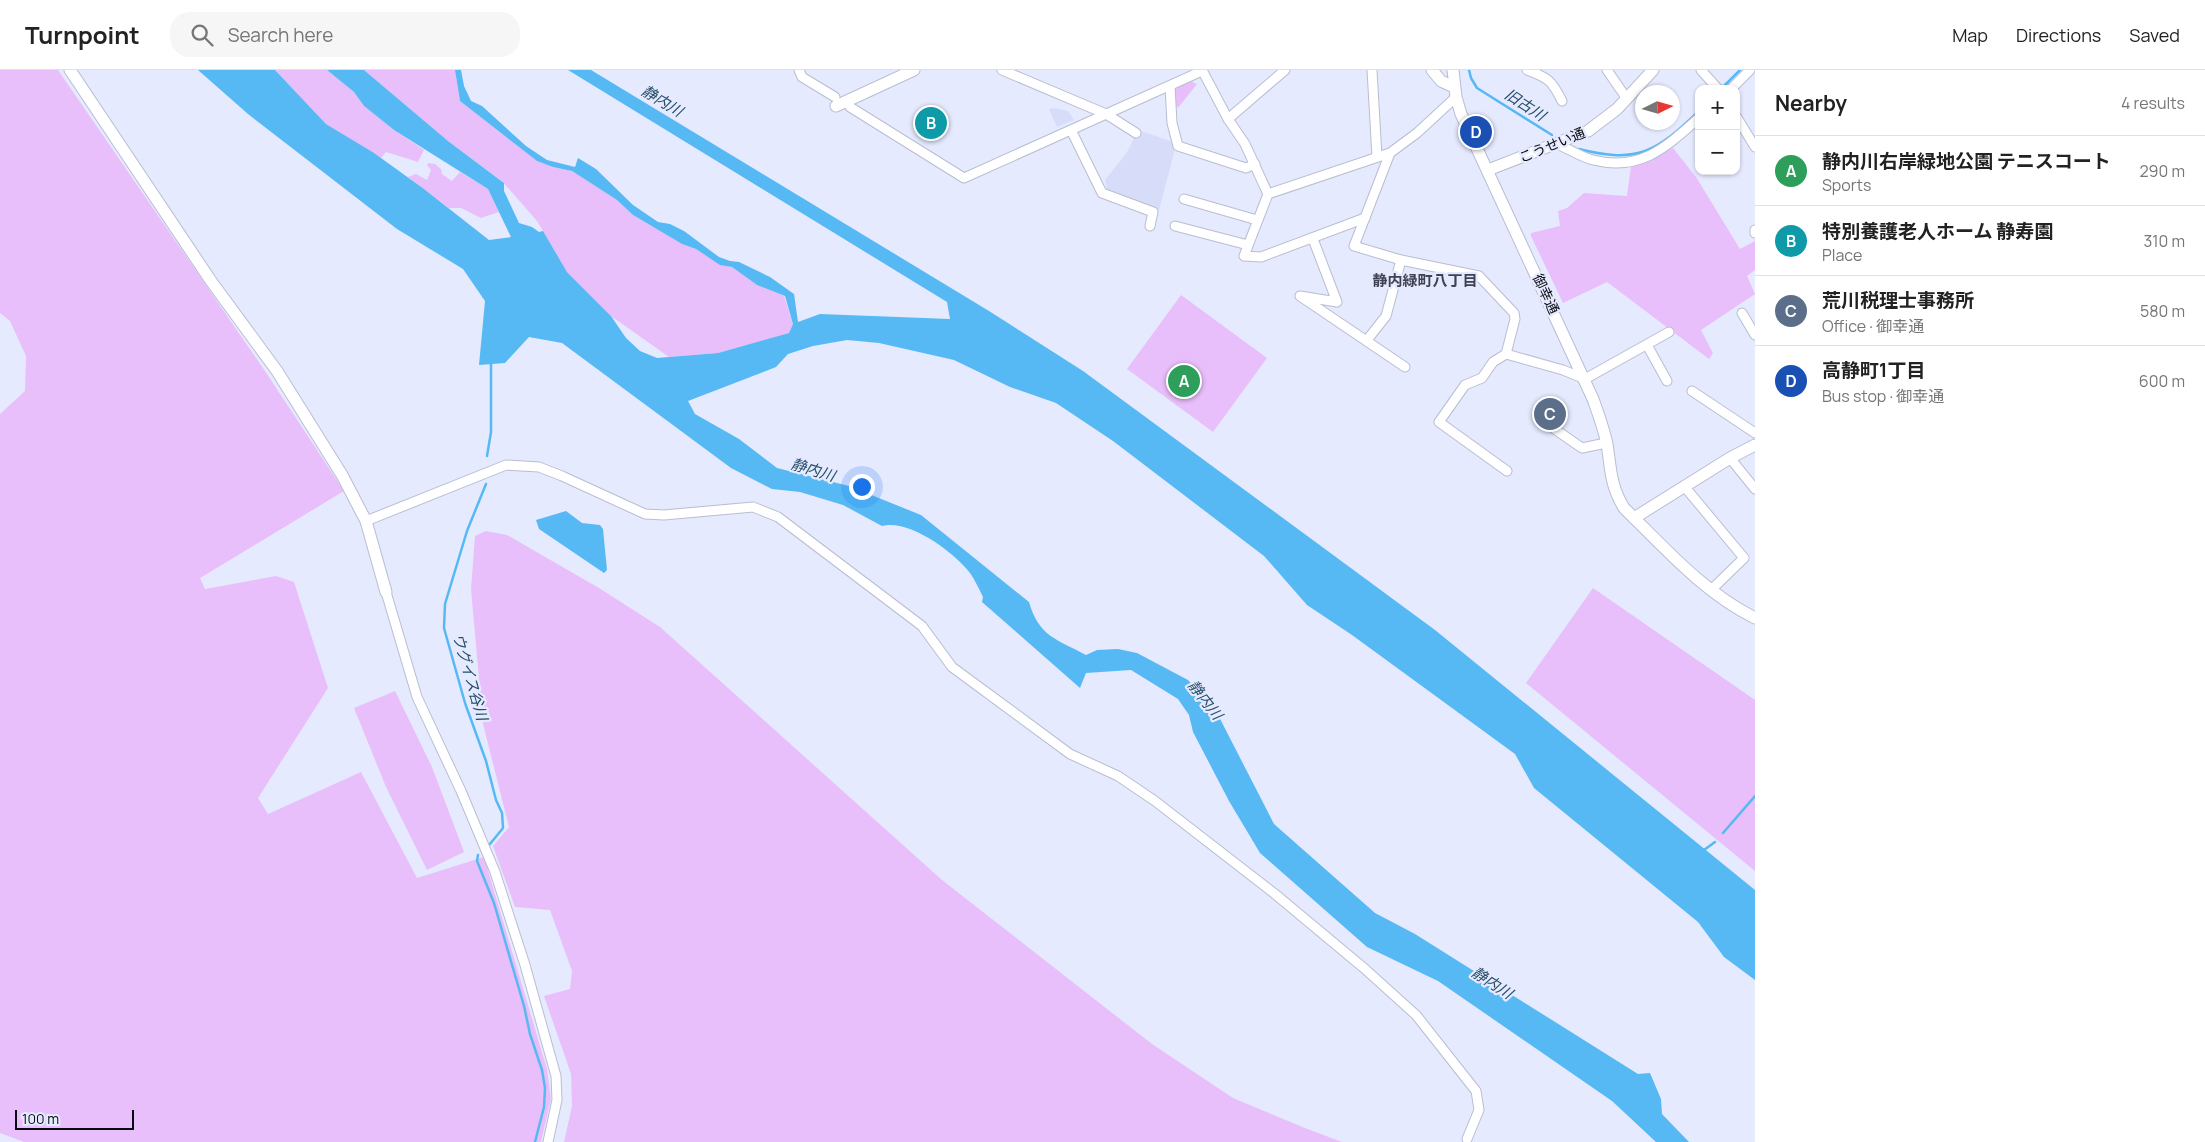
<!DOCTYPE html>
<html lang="en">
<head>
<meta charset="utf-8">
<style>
	:root { --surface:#fff; --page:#f6f6f6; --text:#222; --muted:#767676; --line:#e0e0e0; --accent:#b21f43 }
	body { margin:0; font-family:Manrope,"Noto Sans JP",sans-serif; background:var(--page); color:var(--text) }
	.controls { position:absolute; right:15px; top:15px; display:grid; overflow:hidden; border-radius:10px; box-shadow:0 1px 4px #0004 }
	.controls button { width:45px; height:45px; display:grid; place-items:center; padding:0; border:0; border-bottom:1px solid var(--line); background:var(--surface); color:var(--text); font:25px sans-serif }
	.compass { position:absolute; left:1635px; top:15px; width:45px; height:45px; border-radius:50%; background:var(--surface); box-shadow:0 1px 4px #0004; rotate:85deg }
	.scale { position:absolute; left:15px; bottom:12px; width:119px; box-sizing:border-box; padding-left:5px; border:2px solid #0a0b11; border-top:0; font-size:14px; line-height:18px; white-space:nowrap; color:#0a0b11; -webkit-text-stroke:4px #e6eaff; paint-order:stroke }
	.you { position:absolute; left:861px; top:416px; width:18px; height:18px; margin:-12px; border:4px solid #fff; border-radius:50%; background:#1a73e8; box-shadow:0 0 0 8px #1a73e833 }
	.badge { display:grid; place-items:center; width:32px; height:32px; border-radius:50%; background:var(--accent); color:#fff; font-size:16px; font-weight:700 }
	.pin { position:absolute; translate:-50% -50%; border:2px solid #fff; box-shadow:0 1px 5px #0006 }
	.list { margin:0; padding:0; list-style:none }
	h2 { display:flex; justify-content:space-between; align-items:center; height:65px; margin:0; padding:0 20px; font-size:21px }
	h2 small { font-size:16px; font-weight:400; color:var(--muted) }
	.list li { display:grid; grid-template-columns:32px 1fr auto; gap:15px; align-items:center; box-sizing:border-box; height:70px; padding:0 20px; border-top:1px solid var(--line) }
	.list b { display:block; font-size:19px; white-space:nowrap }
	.list p { margin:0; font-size:16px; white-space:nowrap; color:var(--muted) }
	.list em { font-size:16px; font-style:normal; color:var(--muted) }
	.icon { flex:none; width:28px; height:28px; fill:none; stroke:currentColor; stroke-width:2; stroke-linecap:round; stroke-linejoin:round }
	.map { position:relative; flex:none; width:1755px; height:1072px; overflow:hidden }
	header { display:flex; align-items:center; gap:30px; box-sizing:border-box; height:70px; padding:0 25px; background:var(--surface); border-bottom:1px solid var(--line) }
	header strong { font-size:24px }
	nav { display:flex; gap:28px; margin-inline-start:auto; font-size:18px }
	.search { width:350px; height:45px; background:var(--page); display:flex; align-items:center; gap:12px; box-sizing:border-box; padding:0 18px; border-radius:20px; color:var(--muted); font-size:19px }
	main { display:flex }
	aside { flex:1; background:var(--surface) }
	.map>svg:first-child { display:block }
	.built { fill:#d7ddf8 }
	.green { fill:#e9bffb }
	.water { fill:#56b9f4 }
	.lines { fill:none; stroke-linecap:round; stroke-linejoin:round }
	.stream { stroke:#56b9f4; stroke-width:2.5 }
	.minor-casing { stroke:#b9bdd1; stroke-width:11 }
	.tertiary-casing { stroke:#b9bdd1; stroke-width:13 }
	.minor { stroke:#fff; stroke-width:9 }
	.tertiary { stroke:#fff; stroke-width:11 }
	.labels { text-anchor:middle; stroke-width:4.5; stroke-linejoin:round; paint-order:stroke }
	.street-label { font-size:14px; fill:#0a0b11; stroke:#e6eaff }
	.water-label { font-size:15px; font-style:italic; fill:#244d66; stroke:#e6eaff }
	.neighbourhood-label { font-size:15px; font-weight:bold; fill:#3f4252; stroke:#e6eaff }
</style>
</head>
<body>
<header>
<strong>Turnpoint</strong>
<div class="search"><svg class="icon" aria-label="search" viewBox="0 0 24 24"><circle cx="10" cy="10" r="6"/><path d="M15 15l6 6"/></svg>Search here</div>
<nav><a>Map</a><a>Directions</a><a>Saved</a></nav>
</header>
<main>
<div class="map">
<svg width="1755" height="1072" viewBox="0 0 1755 1072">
	<rect width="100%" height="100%" fill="#e6eaff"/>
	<!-- built -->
	<g class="built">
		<path d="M1054,38L1068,41L1074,50L1057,57L1049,39Z"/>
		<path d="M1138,60L1173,72L1174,83L1159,140L1108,123L1105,110L1126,84Z"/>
	</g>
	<!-- green -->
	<g class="green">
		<path d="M0,0H58L267,304L344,421L200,508L205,519L276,506L294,512L328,618L258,728L268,744L361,702L417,808L484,787L547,999L551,1029L541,1072H24L0,1063V344L25,321L26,286L10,251L0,243Z"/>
		<path d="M275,0H327L354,22L364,36L394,60L424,80L418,92L386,82L381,88L326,54Z"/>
		<path d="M364,0H455L460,31L537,91L553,97L572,101L617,130L633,145L682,174L696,179L720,194L732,197L757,215L784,226L793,254L789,263L718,283L669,287L611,246L567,202L537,151L502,111L448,71Z"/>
		<path d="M1191,11L1197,14L1178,38L1175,34L1174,18Z"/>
		<path d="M1673,78L1696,107L1740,179L1755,171V200L1747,206L1755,224L1701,260L1713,283L1709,289L1607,212L1563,233L1531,166V163L1560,156L1558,141L1567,138L1584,123L1627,126L1631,96L1652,90Z"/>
		<path d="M428,93L435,94L441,99L442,104L452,111L460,102L488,119L499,142L481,148L461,138H449L408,107L416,104L427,110L431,100L427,95Z"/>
		<path d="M1181,225L1267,288L1213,362L1127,299Z"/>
		<path d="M486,461L507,465L599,518L660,557L942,810L1152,974L1233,1028L1305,1058L1342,1072H564L572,1036L571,1004L544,926L570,919L572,901L550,840L515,837L493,776L509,757L483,654L471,519L475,466Z"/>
		<path d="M1593,518L1755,630V801L1526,613Z"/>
		<path d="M395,621L432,697L464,782L427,800L386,717L354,638Z"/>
	</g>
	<!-- water -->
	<g class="water">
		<path d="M198,0H275L326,54L374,83L424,119L489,170L511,167L488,119L394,60L364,36L354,22L327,0H364L448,71L504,113V121L519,153L532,157L539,162L543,161L567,202L611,246L626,268L640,281L657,288L718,283L789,263L793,254L785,226L757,215L732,197L720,195L696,179L682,174L633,145L617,130L572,101L553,97L537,91L460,31L455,0H461L464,16L471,31L482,36L526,76L547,90L575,97L578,88L596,99L633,135L658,152L670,154L684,161L719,187L730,191L739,192L770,207L794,224L798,252L820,244L950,249L947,232L568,0H591L989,241L1083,301L1435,560L1755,820V910L1724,887L1698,852L1534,718L1515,684L1352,565L1307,535L1264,486L1113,371L1056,333L1010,317L954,290L879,273L847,270L813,276L788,284L776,297L688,331L695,344L739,369L777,398L849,416L921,445L1029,532C1039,567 1057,569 1086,585L1097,580L1118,579L1137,583L1188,610L1216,641L1274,754L1375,843L1415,864L1638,1004L1650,1003L1661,1029L1662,1044L1689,1072H1656L1612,1031L1438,911L1367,877L1260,783L1229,731L1193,662L1189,645L1178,629L1131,600L1086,603L1080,618L982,532L983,527C979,519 975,510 970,503C954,482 909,449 882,456L843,435L800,422L772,419L731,398L562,273L529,267L505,293L479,295L485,231L463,199L397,159L248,44Z"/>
		<path d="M566,441L582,453L600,455L603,459L607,500L604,503L539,459L536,450Z"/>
	</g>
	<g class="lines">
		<!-- stream -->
		<g class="stream">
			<path d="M1469,0L1471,8L1477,18L1552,65"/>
			<path d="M1721,19L1740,0"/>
			<path d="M1579,79C1638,94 1656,82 1699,41"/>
			<path d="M487,386L491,362V293"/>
			<path d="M486,414L467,461L445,534L444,558L465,633L486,691L496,730L502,743L503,758L490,774"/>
			<path d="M1723,763L1755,726"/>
			<path d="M1704,780L1715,772"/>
			<path d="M478,785L477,791L494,833L524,936L530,964L542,1000L545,1018L544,1037L535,1072"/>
		</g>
		<!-- minor casing -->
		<g class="minor-casing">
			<g id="minor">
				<path d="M799,0L802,7L835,27"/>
				<path d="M1002,0L1106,44L1136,63"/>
				<path d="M1202,0L1228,49L1245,74L1268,124L1244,186L1261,187L1365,148"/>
				<path d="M1372,0L1377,87"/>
				<path d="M1527,0C1549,8 1552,11 1562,31"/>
				<path d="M1607,0L1627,29"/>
				<path d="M1701,0L1718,19"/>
				<path d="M1170,16L1172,53L1178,76L1246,98L1255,94"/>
				<path d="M1731,19L1750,0"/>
				<path d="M850,37L964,108L1202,1"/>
				<path d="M1736,46L1755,77"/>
				<path d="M1228,49L1285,0"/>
				<path d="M1071,60L1102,123L1153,142L1150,156"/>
				<path d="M1557,74C1569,79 1581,87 1593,90C1641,102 1666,77 1699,48"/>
				<path d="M1390,83L1354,176L1401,190L1479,206L1514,243L1515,249L1506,284L1493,292L1482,308L1465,315L1439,352L1507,401"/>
				<path d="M1268,124L1390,83L1417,63L1456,27"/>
				<path d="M1184,129L1257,150"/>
				<path d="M1175,156L1248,175"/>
				<path d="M1755,160V163"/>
				<path d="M1313,169L1337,232L1300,226L1405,297"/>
				<path d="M1742,243L1755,265"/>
				<path d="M1367,270L1386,246L1401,190"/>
				<path d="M1647,275L1667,311"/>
				<path d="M1506,284L1563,300L1585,309L1669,262"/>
				<path d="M1692,321L1755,363"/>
				<path d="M1543,351L1582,378L1606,373"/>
				<path d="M1730,388L1755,419"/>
				<path d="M1684,416L1744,488L1711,520"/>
				<path d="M366,451L506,395L539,397L562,406L645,444L664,445L753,437L778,447L922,556L952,597L1070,684L1118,706L1155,731L1275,824L1365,899L1416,945L1476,1021L1479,1040L1467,1069"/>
				<path d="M386,522L417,627L461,721L495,802L525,895L556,1006L557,1030L548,1072"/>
			</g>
		</g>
		<!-- tertiary casing -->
		<g class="tertiary-casing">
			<g id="tertiary">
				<path d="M70,0L211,211L277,301L342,405L366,451L386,522"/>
				<path d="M1432,0L1441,11L1454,17"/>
				<path d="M1453,0L1456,27L1461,44L1593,329C1598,343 1604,359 1607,374C1611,399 1610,415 1624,438C1664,477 1704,523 1755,548"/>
				<path d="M836,36L914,0"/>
				<path d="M1488,100L1588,61L1617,39L1653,0"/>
				<path d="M1634,448L1730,388L1755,375"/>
			</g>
		</g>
		<!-- minor -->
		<use href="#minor" class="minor"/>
		<!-- tertiary -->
		<use href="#tertiary" class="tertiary"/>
	</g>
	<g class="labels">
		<!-- street labels -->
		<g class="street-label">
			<text transform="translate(1552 75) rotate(-22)" y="5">こうせい通</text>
			<text transform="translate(1546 224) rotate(65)" y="5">御幸通</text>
		</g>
		<!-- water labels -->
		<g class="water-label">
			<text transform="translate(662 31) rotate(31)" y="5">静内川</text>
			<text transform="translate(1525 35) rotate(33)" y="5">旧古川</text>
			<text transform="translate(813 400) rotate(17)" y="5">静内川</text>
			<text transform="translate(470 607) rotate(74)" y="5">ウグイス谷川</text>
			<text transform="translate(1205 630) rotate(52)" y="5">静内川</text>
			<text transform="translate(1492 913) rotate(33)" y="5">静内川</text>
		</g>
		<!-- neighbourhood labels -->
		<g class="neighbourhood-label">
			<text x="1425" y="216">静内緑町八丁目</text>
		</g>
	</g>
</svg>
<div class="controls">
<button>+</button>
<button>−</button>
</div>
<svg class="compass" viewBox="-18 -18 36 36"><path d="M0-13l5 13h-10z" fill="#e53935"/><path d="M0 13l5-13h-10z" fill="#767676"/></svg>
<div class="scale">100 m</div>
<div class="you"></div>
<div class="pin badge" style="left:1184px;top:311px;background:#2e9e5b">A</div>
<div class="pin badge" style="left:931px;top:53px;background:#0f9aa8">B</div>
<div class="pin badge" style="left:1550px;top:344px;background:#5c6f8a">C</div>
<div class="pin badge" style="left:1476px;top:62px;background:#1a4fb4">D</div>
</div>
<aside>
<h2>Nearby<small>4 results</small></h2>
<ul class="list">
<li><span class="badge" style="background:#2e9e5b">A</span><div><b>静内川右岸緑地公園 テニスコート</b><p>Sports</p></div><em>290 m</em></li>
<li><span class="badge" style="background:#0f9aa8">B</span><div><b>特別養護老人ホーム 静寿園</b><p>Place</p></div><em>310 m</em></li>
<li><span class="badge" style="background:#5c6f8a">C</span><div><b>荒川税理士事務所</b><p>Office · 御幸通</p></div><em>580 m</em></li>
<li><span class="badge" style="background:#1a4fb4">D</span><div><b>高静町1丁目</b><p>Bus stop · 御幸通</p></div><em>600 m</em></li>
</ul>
</aside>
</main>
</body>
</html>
